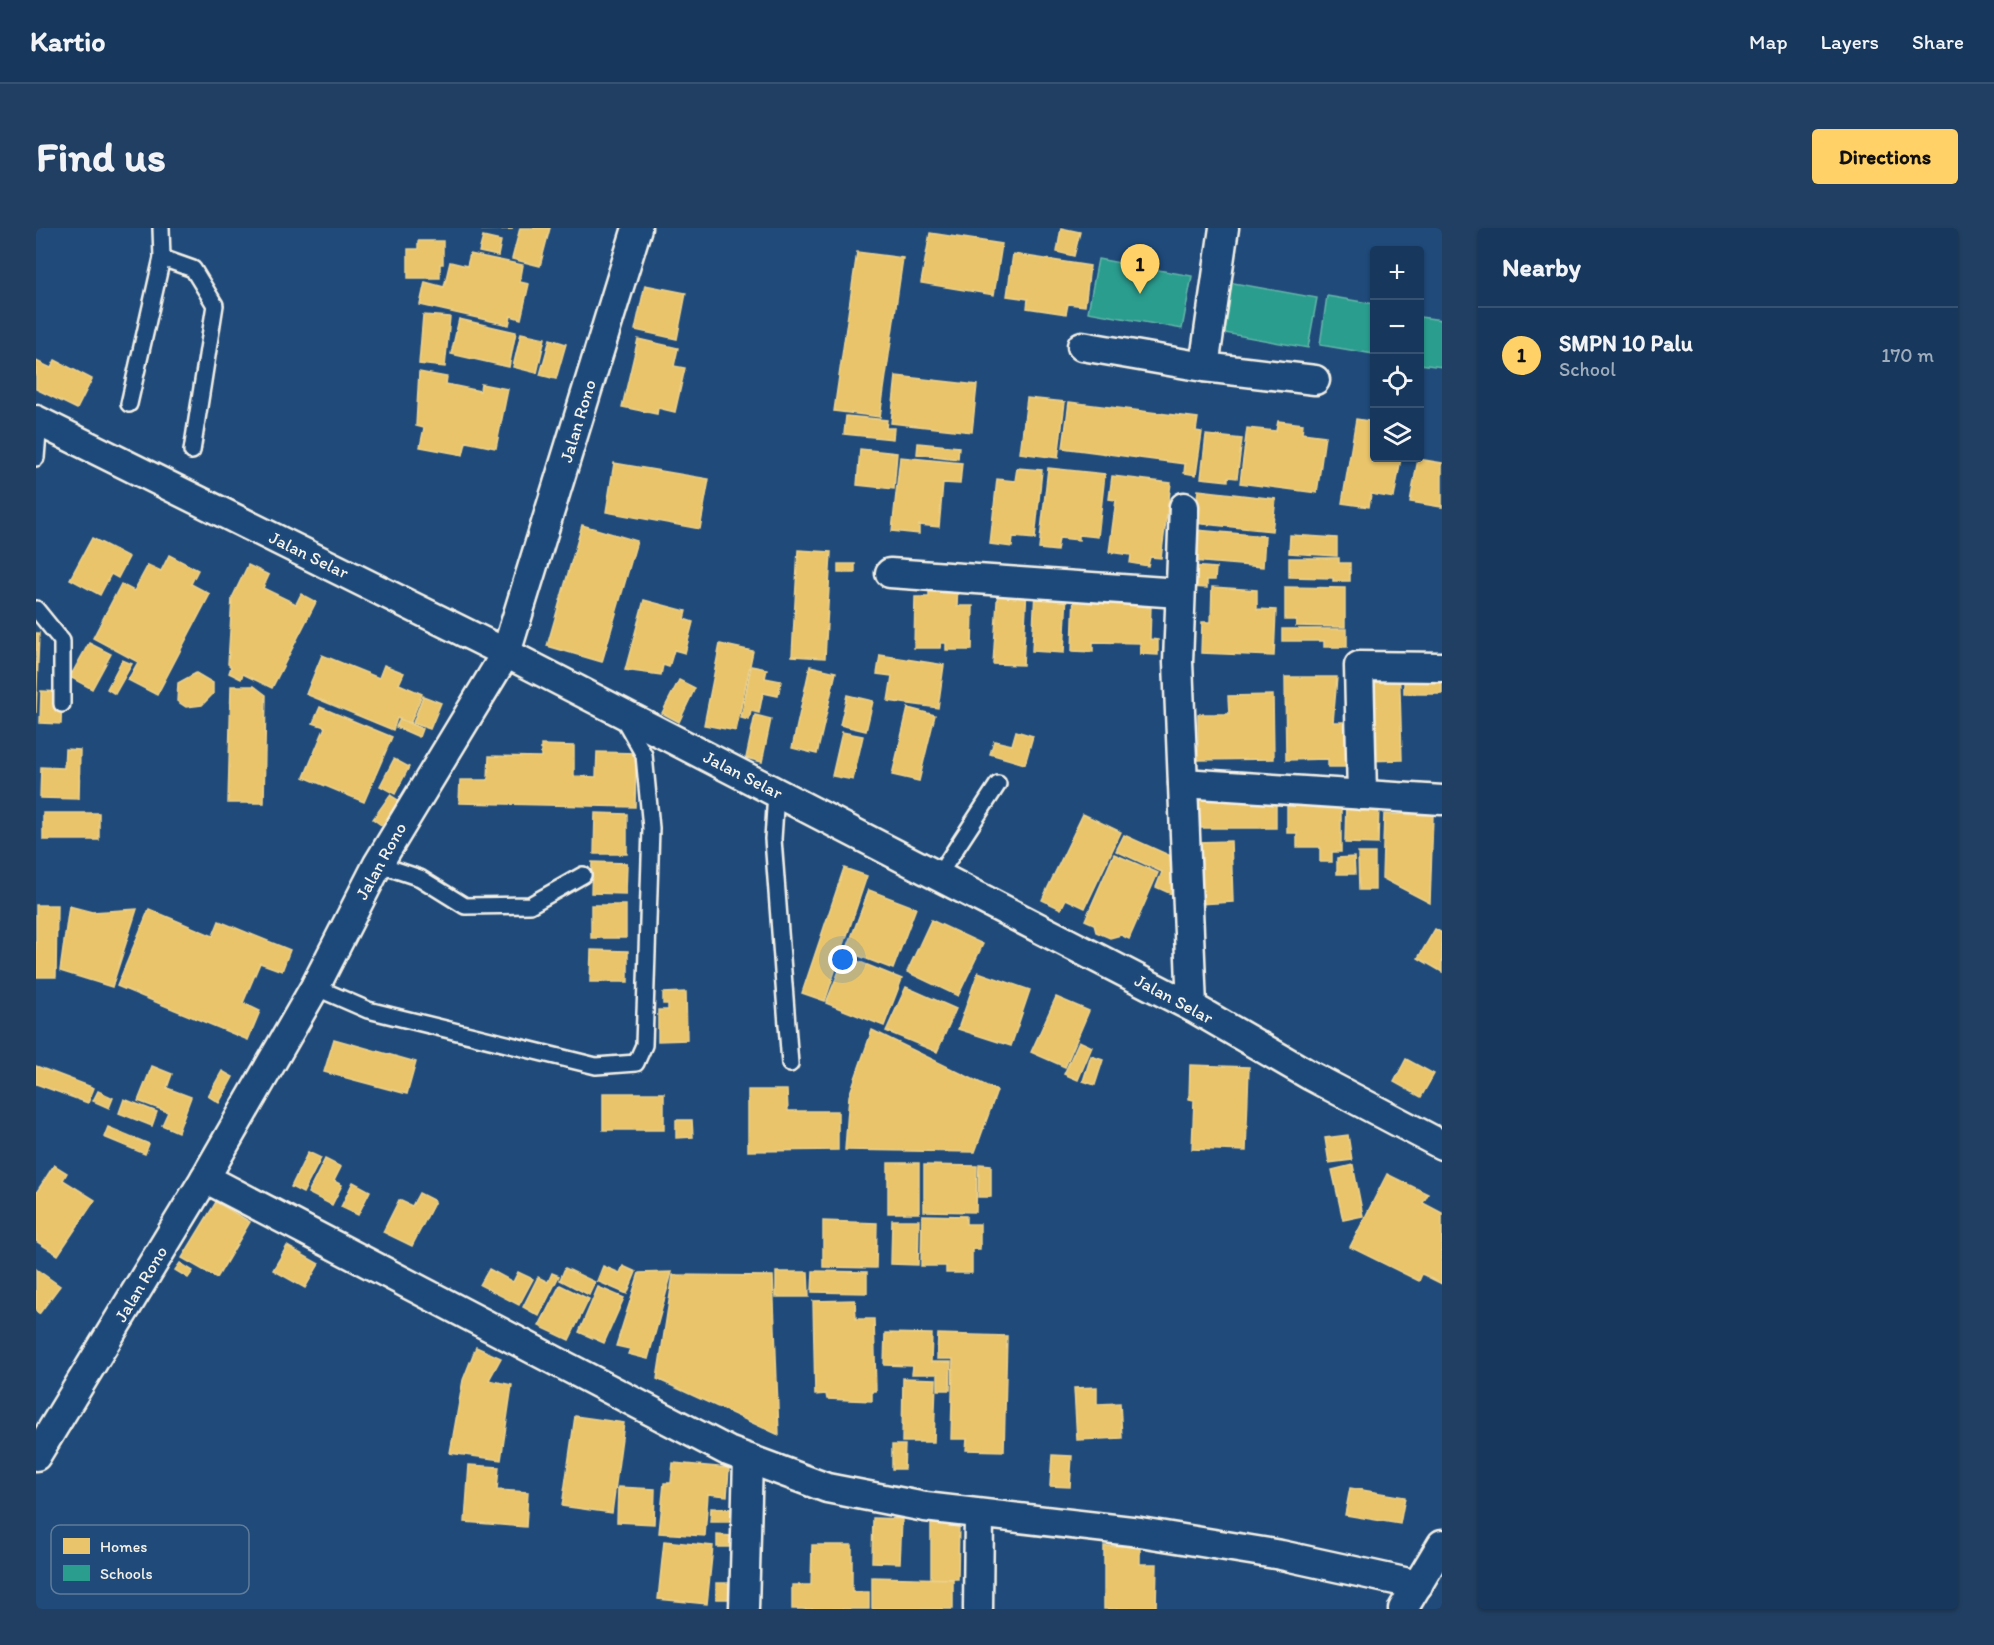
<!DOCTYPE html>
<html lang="en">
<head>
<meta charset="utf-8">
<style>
	:root { --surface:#17385c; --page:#203f62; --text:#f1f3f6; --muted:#9eacbb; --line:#365272; --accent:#ffd166 }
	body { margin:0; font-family:Itim,sans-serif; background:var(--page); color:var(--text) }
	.controls { position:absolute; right:18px; top:18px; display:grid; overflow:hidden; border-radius:6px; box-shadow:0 2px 4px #0004 }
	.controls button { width:54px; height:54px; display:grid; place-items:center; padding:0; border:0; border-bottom:2px solid var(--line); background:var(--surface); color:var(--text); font:30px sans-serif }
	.you { position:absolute; left:807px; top:732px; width:21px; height:21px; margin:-15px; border:4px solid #fff; border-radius:50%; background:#1a73e8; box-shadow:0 0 0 9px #1a73e833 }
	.badge { display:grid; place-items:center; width:39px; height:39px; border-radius:50%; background:var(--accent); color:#111; font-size:20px; font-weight:700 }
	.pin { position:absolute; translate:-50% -50px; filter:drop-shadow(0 2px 3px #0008) }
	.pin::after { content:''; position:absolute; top:32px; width:21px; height:18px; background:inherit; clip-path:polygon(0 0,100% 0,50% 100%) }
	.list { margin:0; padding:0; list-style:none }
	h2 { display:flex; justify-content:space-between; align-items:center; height:78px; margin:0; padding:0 24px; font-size:26px }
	h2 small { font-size:20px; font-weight:400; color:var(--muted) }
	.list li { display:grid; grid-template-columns:39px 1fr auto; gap:18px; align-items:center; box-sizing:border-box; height:96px; padding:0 24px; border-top:2px solid var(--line) }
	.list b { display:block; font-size:22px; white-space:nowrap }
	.list p { margin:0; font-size:20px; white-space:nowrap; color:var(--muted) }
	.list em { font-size:20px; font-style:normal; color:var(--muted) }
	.icon { flex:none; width:33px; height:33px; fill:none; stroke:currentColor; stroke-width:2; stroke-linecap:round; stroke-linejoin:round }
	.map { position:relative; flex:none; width:1406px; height:1381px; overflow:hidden; border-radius:6px }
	header { display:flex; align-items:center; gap:36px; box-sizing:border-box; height:84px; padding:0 30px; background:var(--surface); border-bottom:2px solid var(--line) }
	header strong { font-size:28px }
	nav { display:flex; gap:33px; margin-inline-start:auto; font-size:21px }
	.intro { display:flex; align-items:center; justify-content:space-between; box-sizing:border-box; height:144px; padding:0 36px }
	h1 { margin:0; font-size:42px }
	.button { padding:15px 27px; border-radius:6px; background:var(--accent); color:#111; font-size:21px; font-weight:700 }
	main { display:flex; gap:36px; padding:0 36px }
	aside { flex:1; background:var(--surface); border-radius:6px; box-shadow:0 2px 4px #0004 }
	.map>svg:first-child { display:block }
	.homes { fill:#e9c46a; stroke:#ecd290; stroke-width:1.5 }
	.schools { fill:#2a9d8f; stroke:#67b6aa; stroke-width:1.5 }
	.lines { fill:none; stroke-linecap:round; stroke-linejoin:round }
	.lane-casing { stroke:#f4f1e8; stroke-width:20 }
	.street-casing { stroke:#f4f1e8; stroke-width:33 }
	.lane { stroke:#1f4a7a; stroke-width:15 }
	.street { stroke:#1f4a7a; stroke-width:28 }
	.labels { text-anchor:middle; stroke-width:6; stroke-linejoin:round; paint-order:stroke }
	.street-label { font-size:18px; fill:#f4f1e8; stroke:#1f4a7a }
	.key { fill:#1f4a7a; stroke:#5f7c9b; stroke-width:1.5 }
	.key-label { font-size:16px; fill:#f4f1e8 }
</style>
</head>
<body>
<header>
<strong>Kartio</strong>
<nav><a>Map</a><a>Layers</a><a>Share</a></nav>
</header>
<div class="intro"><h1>Find us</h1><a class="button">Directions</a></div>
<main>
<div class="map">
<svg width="1406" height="1381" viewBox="0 0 1406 1381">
	<rect width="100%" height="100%" fill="#1f4a7a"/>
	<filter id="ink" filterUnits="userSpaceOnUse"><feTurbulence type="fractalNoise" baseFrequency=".0167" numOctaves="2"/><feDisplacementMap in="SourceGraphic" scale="12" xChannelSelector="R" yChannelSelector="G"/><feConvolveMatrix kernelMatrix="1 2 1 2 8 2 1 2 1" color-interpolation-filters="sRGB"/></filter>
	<g filter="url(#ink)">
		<!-- homes -->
		<g class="homes">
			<path d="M446,0H476V1L446,2Z"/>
			<path d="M484,0H514L504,38L476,31Z"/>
			<path d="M1025,0L1044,4L1038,28L1021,24Z"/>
			<path d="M894,5L966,16L958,67L885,55Z"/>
			<path d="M447,9L465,13L462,28L443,24Z"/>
			<path d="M382,13H407V36H404V50H372V21H382Z"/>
			<path d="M821,24L867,30L844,189L798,183Z"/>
			<path d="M434,26L487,37L484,54L493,56L485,91L475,88L473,97L384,77L389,54L408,59L414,34L431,38Z"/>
			<path d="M977,26L1054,38L1049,78L1032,76L1030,86L991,80L992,71L971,68Z"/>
			<path d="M609,57L650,65L641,111L599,102Z"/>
			<path d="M387,87L414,89L409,139L383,136Z"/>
			<path d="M423,91L480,104L473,139L415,126Z"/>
			<path d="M485,105L509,110L501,145L477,139Z"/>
			<path d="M514,111L530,116L520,151L504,147Z"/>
			<path d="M602,111L642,120L638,138L649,140L639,184L622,180L621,186L586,179Z"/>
			<path d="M19,132L56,151L41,181L0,161V133L15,140Z"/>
			<path d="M383,144L411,149L410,156L444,163L445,156L472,161L460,220L430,214L427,227L384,219L388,200L380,198Z"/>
			<path d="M860,148L941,157L936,204L855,195Z"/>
			<path d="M991,170L1029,174L1022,230L984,225Z"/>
			<path d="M1033,174L1162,190L1160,203L1166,204L1160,247L1148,245L1149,236L1027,220Z"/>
			<path d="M810,188L851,192L850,200H858L857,211L808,206Z"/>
			<path d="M1320,191L1338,194V230H1365L1358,270L1335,266L1333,279L1306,275Z"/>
			<path d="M1242,193L1267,196L1266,205L1289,208L1281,265L1204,255L1211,200L1240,203Z"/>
			<path d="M1170,207L1206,211L1201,250L1192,249V253L1165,250Z"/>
			<path d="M882,215L923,219L922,231L881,226Z"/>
			<path d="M824,221L861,225L858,261L821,257Z"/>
			<path d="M864,229L926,235L924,256L907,255L903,299L883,297V306L856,303Z"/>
			<path d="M1382,231L1406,235V279L1374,274Z"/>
			<path d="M578,235L673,251L664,301L570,284Z"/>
			<path d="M981,240L1006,242L999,311L977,309L976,319L954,316L961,251L979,253Z"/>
			<path d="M1012,240L1069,246L1062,309L1043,307V312L1023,310L1021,323L1003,321Z"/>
			<path d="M1076,248L1135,255L1125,330L1114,329L1112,338L1094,335L1095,327L1073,324L1080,272L1073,271Z"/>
			<path d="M1162,262L1240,271L1236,303L1158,295Z"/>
			<path d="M546,297L601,313L566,434L511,418Z"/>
			<path d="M1160,302L1229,308L1227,339L1157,333Z"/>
			<path d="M1254,307L1301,310V328L1253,325Z"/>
			<path d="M56,310L93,329L82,350L75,346L64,367L34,351Z"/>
			<path d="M762,322L795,324L789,430L756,428Z"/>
			<path d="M133,327L162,342L155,356L174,366L121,467L92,452L102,434L57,410L85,356L98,363L112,337L125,343Z"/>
			<path d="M1253,330H1303V335H1314V353H1297V350L1253,349Z"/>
			<rect x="802" y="336" width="17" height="9"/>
			<path d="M212,337L233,347L227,360L260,376L265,366L280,374L236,460L207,446L205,451L193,445L195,439L192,436L196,370Z"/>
			<path d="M1155,338L1180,340L1179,352H1171V360L1154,359Z"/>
			<path d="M893,351L922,352L921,378H937L936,422H910V415H905L904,420H878L879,369H893Z"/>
			<path d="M962,358L991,359L987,437L957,436Z"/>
			<path d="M1176,359L1221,362V381L1240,382L1238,428L1165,425L1166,394H1175Z"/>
			<path d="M1249,359L1309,360V399L1260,398V392H1249Z"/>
			<path d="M999,362L1031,364L1028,425L996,423Z"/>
			<path d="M1038,364H1067V375L1115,377L1114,411L1122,412V427L1104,426V415L1057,414V424L1036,423Z"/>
			<path d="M608,372L650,383L648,391L657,394L649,425L638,422L633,439L627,437L625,447L589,442Z"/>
			<path d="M1246,401H1311V419H1288V413H1246Z"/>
			<path d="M0,405H3L0,485Z"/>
			<path d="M53,415L75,426L56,461L34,449Z"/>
			<path d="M684,416L717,423L700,503L668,497Z"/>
			<path d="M286,427L343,450L348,437L368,445L363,456L386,466L374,496L361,490L357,502L270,466Z"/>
			<path d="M844,427L908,437L902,480L852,473L856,448L841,446Z"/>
			<path d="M1363,429L1366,532L1325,533L1323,430Z"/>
			<path d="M1368,431L1406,432V466H1368Z"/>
			<path d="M86,432L96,436L79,466L71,461Z"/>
			<path d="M715,438L731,441L729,450L745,453L742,468L727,465L723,485L715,483L713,492L705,490Z"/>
			<path d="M774,438L800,444L781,526L756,520Z"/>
			<path d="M160,445L177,455V466L166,477L150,479L141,473L142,455Z"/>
			<path d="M1249,449H1301L1297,494H1316L1317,539H1292V531L1250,532Z"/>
			<path d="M643,452L659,460L643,494L626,485Z"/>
			<path d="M195,458H218L230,467L228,575H192Z"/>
			<path d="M5,463L26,464L25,496L4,495Z"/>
			<path d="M811,467L837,473L830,503L804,497Z"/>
			<path d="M1237,467L1238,531L1162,532V486H1193L1192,468Z"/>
			<path d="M387,468L405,475L394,501L377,495Z"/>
			<path d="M284,479L356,509L328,574L268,549L289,499L277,495Z"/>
			<path d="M872,480L899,487L883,553L856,547Z"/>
			<path d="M719,487L735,491L726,534L710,530Z"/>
			<path d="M364,491L386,501L383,509L360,499Z"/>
			<path d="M980,503L997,508L989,536L954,526L958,513L976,517Z"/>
			<path d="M806,504L827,508L817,552L796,548Z"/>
			<path d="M505,517L538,518V548L560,549L561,524L600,525L599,579L423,575L424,552H452L453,528L505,529Z"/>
			<path d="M29,521L44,522L43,571L4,570L5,539L28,540Z"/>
			<path d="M358,531L373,539L359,566L344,558Z"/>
			<path d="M1158,564L1240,565V600H1158Z"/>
			<path d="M354,567L365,574L348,599L337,591Z"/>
			<path d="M1251,570H1305V624H1296V634H1284V619H1261V605H1251Z"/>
			<path d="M1310,572L1343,573L1342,616L1309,615Z"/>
			<rect x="7" y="585" width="56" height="27"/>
			<path d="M559,585L591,586V626H558Z"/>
			<path d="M1047,586L1085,604L1049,680L1030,671L1025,681L1006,672Z"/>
			<path d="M1348,586L1397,587L1394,675L1346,650Z"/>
			<path d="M1088,607L1137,629L1140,668L1120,659L1126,644L1080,623Z"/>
			<path d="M1195,613L1197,674L1163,676L1161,614Z"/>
			<path d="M1322,625H1339V662H1323Z"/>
			<path d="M1078,626L1122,645L1093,711L1085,707L1074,710L1060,704L1058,696L1049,692Z"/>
			<path d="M1318,629L1319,646H1301V630Z"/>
			<path d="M556,634L591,635L590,666L555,665Z"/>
			<path d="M808,640L831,648L789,773L766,765Z"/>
			<path d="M833,662L880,680L857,741L810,723Z"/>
			<path d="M0,677H21L20,749H0Z"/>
			<rect x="555" y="677" width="35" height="33"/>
			<path d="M33,678L56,684L101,681L76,759L24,743Z"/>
			<path d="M113,681L177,708L183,693L254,722L246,743L224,735L207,775L224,783L212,812L81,758Z"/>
			<path d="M895,692L947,716L922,768L871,744Z"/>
			<path d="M1399,701L1406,705V744L1382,730Z"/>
			<path d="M555,722L592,723V754H554Z"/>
			<path d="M809,728L866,751L848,798L790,775Z"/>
			<path d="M942,744L994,762L975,818L922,801Z"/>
			<path d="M870,759L920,781L901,824L850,803Z"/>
			<path d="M650,764L651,812L622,813V782H632V776H627V765Z"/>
			<path d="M1020,769L1053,783L1029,839L995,824Z"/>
			<path d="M836,802L961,863L939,924L809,922L813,868Z"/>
			<path d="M298,811L380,834L371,866L288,844Z"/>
			<path d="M1043,813L1056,819L1042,852L1028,846Z"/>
			<path d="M1055,828L1067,832L1059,857L1047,853Z"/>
			<path d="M1370,831L1398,846L1385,869L1358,854Z"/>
			<path d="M1154,837L1213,839L1210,923L1156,921L1158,872L1153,871Z"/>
			<path d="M0,838L58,860L52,875L0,856Z"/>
			<path d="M116,838L136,846L131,860L155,869L142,904L126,897L132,884L102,873Z"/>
			<path d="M186,843L197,849L183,875L172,868Z"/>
			<path d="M712,862H751L752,883H802V922L712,923Z"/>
			<path d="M62,863L77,870L73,880L57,873Z"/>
			<rect x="567" y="865" width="61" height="37"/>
			<path d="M88,871L121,884L116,898L83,885Z"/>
			<path d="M640,892H656L657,909L640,910Z"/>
			<path d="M72,899L113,916L109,926L68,909Z"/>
			<path d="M1312,907L1316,932L1293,935L1289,910Z"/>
			<path d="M272,924L285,930L267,965L255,959Z"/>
			<path d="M289,931L305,939L298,953L306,957L296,977L272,965Z"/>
			<rect x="852" y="935" width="31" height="50"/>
			<path d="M943,936L955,937V969H942Z"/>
			<path d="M18,937L31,945L27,952L59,972L22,1027L0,1013V965Z"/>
			<path d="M888,937L941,938L940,984L888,983Z"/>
			<path d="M1317,937L1327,988L1307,992L1296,942Z"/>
			<path d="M1351,946L1392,966L1387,975L1406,985V1056L1386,1046L1383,1053L1314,1019Z"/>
			<path d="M317,954L334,963L322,987L305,979Z"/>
			<path d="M383,965L399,973L376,1018L347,1004L363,972L376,978Z"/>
			<path d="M180,974L214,994L181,1050L146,1030Z"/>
			<path d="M886,987L930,988V996H944V1021H936V1045H910V1038H885Z"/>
			<path d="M856,992H883L882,1037L855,1036Z"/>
			<path d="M787,993L841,995L840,1040L787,1039Z"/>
			<path d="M251,1018L283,1036L269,1060L237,1042Z"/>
			<path d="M144,1035L157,1043L152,1050L139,1042Z"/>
			<path d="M567,1038L584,1045L587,1038L600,1044L591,1066L561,1053Z"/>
			<path d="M529,1040L559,1054L553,1067L524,1052Z"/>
			<path d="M0,1041L24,1058L3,1086L0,1083Z"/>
			<path d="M453,1041L477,1054L482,1044L497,1051L483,1077L444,1057Z"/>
			<path d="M777,1043L831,1044V1065L776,1064Z"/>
			<path d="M636,1044L612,1131L592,1126L594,1121L580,1118L603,1045Z"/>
			<path d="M740,1044H772L773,1069H740Z"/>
			<path d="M516,1045L523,1048L503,1088L487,1079L502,1049L512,1054Z"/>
			<path d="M637,1047L737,1048L743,1207L621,1151Z"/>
			<path d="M524,1057L553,1071L533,1112L503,1098Z"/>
			<path d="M562,1059L588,1070L568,1115L543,1104Z"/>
			<path d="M819,1072L820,1091H838L840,1163H836V1173L791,1171L790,1166L779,1167L777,1073Z"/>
			<path d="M849,1105L896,1106L895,1134H915L914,1162H902V1146H876L877,1138L848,1137Z"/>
			<path d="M902,1106L971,1108L968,1223L930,1222L931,1211H915L917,1131H901Z"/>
			<path d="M440,1119L465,1130L453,1152L476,1157L465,1232L414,1225L427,1152Z"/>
			<path d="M867,1150L900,1151L898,1214H866Z"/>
			<path d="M1061,1159V1176L1084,1175L1086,1210L1041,1212L1038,1160Z"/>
			<path d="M539,1188L588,1195L576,1285L526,1278Z"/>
			<path d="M856,1217H869L868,1241H856Z"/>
			<path d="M1016,1227L1036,1228L1034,1259L1014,1258Z"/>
			<path d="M637,1235L693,1240L691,1268L672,1266L669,1308L623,1305L628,1255H635Z"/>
			<path d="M433,1237L463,1239L461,1262L492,1264L490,1299L429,1294Z"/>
			<path d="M582,1259L619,1261L618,1296L581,1294Z"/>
			<path d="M1314,1260L1369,1269L1364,1296L1309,1287Z"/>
			<path d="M675,1280L696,1281L695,1294H674Z"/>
			<path d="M837,1290L866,1291L864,1335L836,1334Z"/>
			<path d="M895,1294H923L922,1351H895Z"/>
			<path d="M681,1307L696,1308V1319H681Z"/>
			<path d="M628,1313L677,1318L671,1376L622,1371Z"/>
			<path d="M776,1317H816V1364H833V1381H756V1357H775Z"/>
			<path d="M1068,1318H1104V1336H1121L1120,1381H1068Z"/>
			<path d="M836,1349L917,1351V1381H836Z"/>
			<path d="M680,1355H694L693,1371H680Z"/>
		</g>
		<!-- schools -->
		<g class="schools">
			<path d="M1062,31L1156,48L1146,101L1052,84Z"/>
			<path d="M1192,54L1281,70L1272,120L1183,104Z"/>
			<path d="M1291,68L1338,76V126L1284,117Z"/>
			<path d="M1384,89L1406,92V139L1384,136Z"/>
		</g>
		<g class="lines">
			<!-- lane casing -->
			<g class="lane-casing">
				<g id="lane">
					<path d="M126,30L157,41L179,77L156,223"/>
					<path d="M93,176L126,30L125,0"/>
					<path d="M0,230L3,193"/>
					<path d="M0,381L26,413V476"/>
					<path d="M740,565L737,611L754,836"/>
					<path d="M342,636L384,650L429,678L494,677L547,647"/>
					<path d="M902,648L962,556"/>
					<path d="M279,759L332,782L560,838L600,835L608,817L615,600L608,527L586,488"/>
				</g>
			</g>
			<!-- street casing -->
			<g class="street-casing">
				<g id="street">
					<path d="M1188,0L1168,139L1279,152"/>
					<path d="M1046,118L1168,139"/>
					<path d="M0,192L470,425L902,648L1156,779L1275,848L1406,917"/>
					<path d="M1148,279L1142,434L1156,779"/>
					<path d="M854,345L1143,365"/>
					<path d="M1147,555L1406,572"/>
					<path d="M1326,567L1323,438L1406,439"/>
					<path d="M169,950L692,1223L791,1260L889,1279L1104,1304L1245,1327L1382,1357"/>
					<path d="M0,1228L169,950L279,759L342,636L470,425L601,0"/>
					<path d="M708,1381L712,1231"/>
					<path d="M942,1381L943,1286"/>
					<path d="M1367,1381L1406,1316"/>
				</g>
			</g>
			<!-- lane -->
			<use href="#lane" class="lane"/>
			<!-- street -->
			<use href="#street" class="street"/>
		</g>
	</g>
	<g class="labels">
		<!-- street labels -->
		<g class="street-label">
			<text transform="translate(542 193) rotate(-73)" y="6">Jalan Rono</text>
			<text transform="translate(273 327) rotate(26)" y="6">Jalan Selar</text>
			<text transform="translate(707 547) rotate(27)" y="6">Jalan Selar</text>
			<text transform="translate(345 633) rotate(-61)" y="6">Jalan Rono</text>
			<text transform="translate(1138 771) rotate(28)" y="6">Jalan Selar</text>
			<text transform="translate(105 1056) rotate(-59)" y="6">Jalan Rono</text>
		</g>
	</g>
	<!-- legend -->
	<rect x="15" y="1297" width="198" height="69" rx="9" class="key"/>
	<rect x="27" y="1310" width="27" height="16" fill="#e9c46a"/>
	<rect x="27" y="1337" width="27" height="16" fill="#2a9d8f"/>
	<g class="key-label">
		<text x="64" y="1324">Homes</text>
		<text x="64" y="1351">Schools</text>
	</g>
</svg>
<div class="controls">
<button>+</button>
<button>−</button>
<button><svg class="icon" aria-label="locate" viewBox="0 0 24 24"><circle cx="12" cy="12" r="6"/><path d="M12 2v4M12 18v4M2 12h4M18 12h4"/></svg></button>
<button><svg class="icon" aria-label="layers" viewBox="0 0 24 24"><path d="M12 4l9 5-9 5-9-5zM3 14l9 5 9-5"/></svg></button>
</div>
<div class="you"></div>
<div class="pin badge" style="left:1104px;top:66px">1</div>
</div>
<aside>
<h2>Nearby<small></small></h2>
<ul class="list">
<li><span class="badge">1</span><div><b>SMPN 10 Palu</b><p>School</p></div><em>170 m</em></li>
</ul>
</aside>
</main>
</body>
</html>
